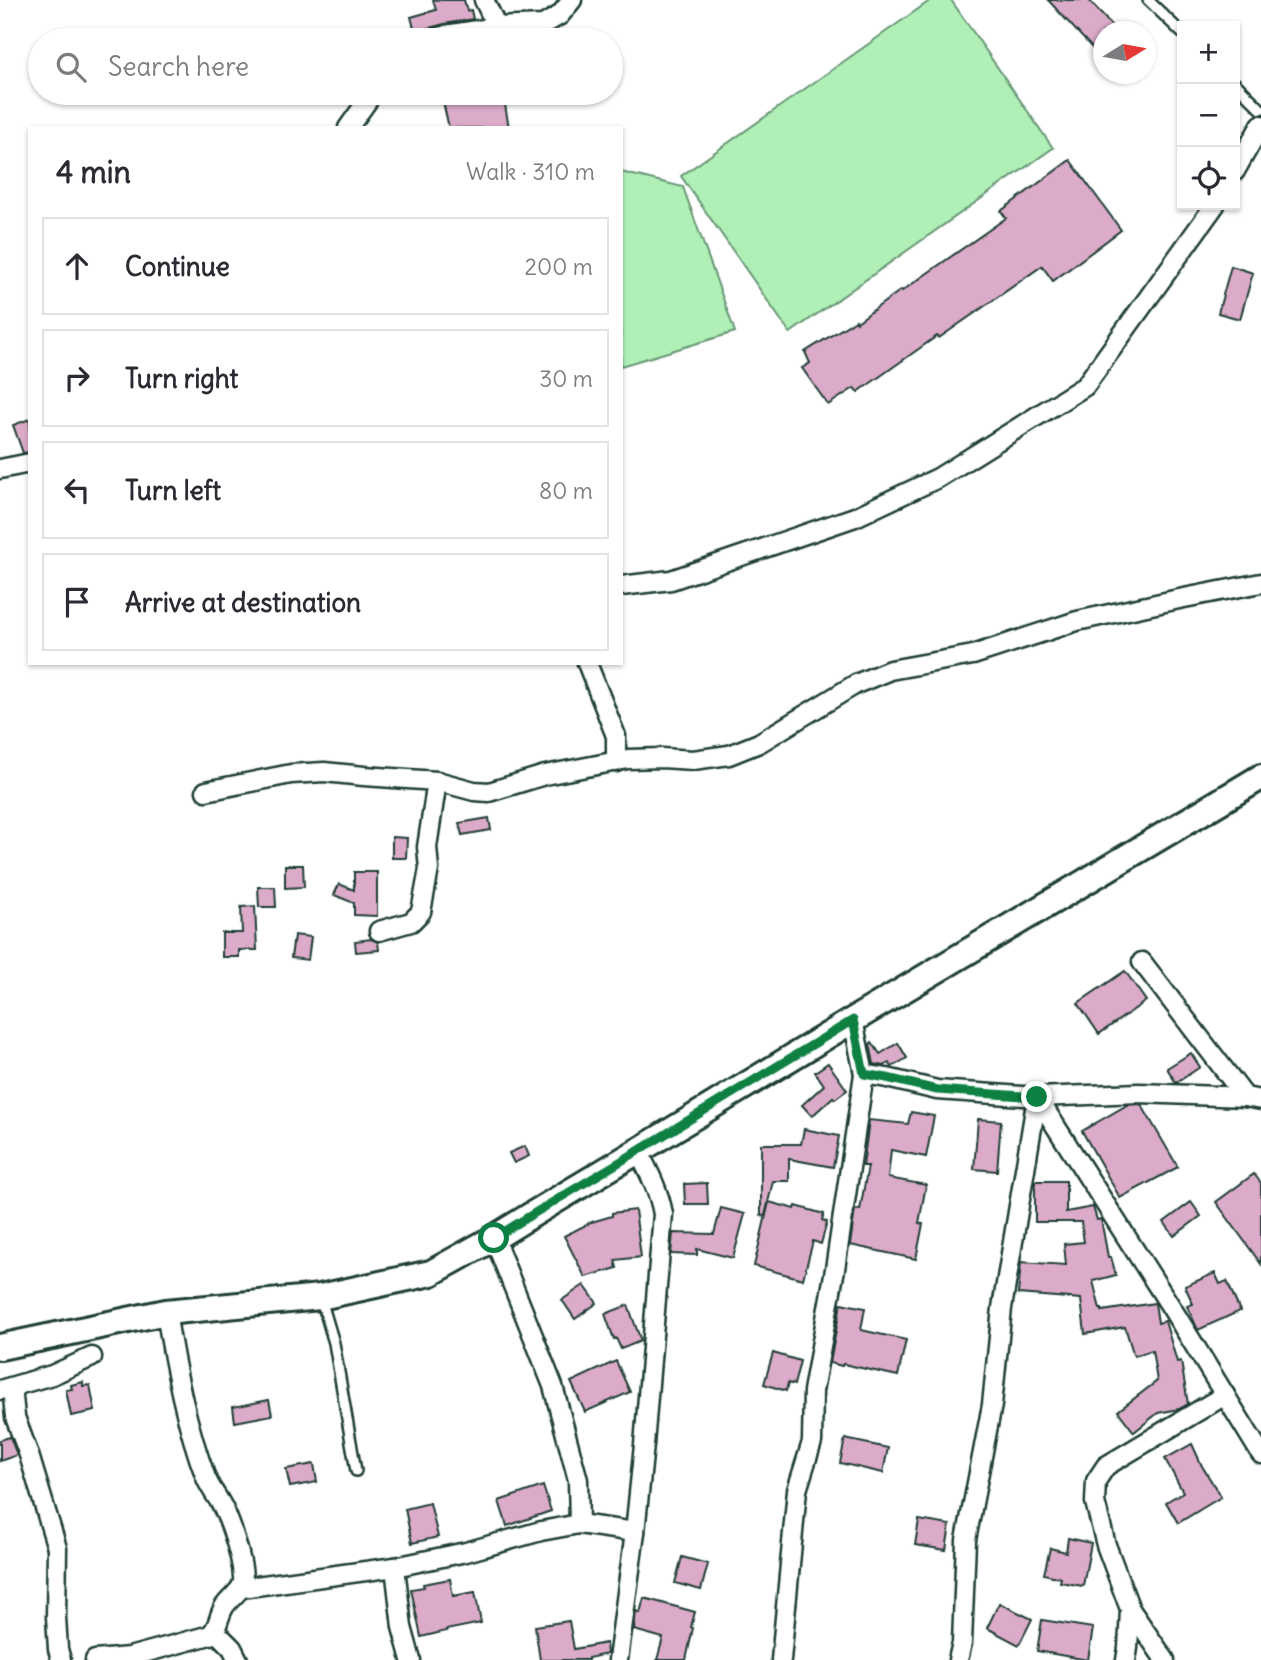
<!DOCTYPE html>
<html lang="en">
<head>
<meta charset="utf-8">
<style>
	:root { --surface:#fff; --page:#f2f2f3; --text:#2b2b33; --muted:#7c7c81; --line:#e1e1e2 }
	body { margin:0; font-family:Delius,sans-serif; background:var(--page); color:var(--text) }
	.controls { position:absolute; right:21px; top:21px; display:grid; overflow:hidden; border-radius:0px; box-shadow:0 2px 5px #0004 }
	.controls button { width:63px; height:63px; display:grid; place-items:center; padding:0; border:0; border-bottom:2px solid var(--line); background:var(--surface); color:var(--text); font:35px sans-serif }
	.compass { position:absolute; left:1093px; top:21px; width:63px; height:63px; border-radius:50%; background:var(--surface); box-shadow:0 2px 5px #0004; rotate:79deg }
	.stop { position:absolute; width:21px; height:21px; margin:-16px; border:5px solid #0b8043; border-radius:50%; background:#fff }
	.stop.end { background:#0b8043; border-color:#fff; box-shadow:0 2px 7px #0008 }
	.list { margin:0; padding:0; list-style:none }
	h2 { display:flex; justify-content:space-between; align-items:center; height:91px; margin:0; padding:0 28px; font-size:30px }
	h2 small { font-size:23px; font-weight:400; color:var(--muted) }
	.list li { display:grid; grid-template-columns:46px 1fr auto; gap:21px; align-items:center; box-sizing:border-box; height:98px; margin:0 14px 14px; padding:0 14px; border:2px solid var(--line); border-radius:0px }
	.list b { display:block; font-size:26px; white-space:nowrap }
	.list em { font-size:23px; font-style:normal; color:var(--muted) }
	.icon { flex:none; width:38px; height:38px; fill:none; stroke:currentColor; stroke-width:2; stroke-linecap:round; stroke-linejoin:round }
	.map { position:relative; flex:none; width:1261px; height:1660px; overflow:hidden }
	.search { position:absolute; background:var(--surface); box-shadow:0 2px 5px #0004; left:28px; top:28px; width:595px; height:77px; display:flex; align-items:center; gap:18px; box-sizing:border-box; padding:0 24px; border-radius:38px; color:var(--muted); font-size:26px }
	.panel { position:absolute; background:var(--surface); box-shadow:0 2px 5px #0004; left:28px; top:126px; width:595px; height:539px; border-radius:0px }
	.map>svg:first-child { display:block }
	.pitch { fill:#b0f0b7; stroke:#689676; stroke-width:2 }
	.building { fill:#dcabc9; stroke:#1f3d34; stroke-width:2 }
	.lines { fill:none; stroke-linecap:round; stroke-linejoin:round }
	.lane-casing { stroke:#1f3d34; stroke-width:14 }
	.street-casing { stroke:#1f3d34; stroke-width:23 }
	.secondary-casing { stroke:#1f3d34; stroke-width:30 }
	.lane { stroke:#fff; stroke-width:9 }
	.street { stroke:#fff; stroke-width:18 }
	.secondary { stroke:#fff; stroke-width:24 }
	.route { stroke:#0b8043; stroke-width:9 }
</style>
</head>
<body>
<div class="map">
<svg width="1261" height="1660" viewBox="0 0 1261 1660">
	<rect width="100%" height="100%" fill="#fff"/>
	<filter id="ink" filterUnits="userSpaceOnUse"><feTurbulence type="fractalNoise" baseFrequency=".0143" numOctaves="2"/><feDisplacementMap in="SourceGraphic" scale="14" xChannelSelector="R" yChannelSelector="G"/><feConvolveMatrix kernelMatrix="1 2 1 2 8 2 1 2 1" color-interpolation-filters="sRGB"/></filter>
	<g filter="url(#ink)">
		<!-- pitch -->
		<g class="pitch">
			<path d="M931,0H951L1053,148L790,333L681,176Z"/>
			<path d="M621,172L683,187L735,332L621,366Z"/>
		</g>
		<!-- building -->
		<g class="building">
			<path d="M433,0H464L467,11L471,10L473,19L444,24L415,32L411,17L436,10Z"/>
			<path d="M1048,0H1089L1117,32H1103V60Z"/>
			<path d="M441,93H503L509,128H449Z"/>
			<path d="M1070,160L1121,230L1053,281L1042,266L939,338L937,336L858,392L854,388L828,405L802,368L810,363L805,352L856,320L857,322L901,290L902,291L1006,218L1001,211Z"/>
			<path d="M1231,266L1253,273L1240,319L1218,313Z"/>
			<path d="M30,419V452L23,453L13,425Z"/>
			<path d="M489,818L491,830L462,835L459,823Z"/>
			<path d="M392,837L407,838L406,858H392Z"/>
			<path d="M285,865H303L304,887L285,888Z"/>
			<path d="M354,872H377V916L354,915V903L334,895L339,884L354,890Z"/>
			<path d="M258,887H275L276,907H259Z"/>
			<path d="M255,906L257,950H239V957H222V933H242L241,907Z"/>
			<path d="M294,935L311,937L308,960L291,958Z"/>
			<path d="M371,939L378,942L379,950L356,952L355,941Z"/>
			<path d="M1125,971L1146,1001L1099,1034L1078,1003Z"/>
			<path d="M872,1042L880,1054L898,1043L907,1058L892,1067L889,1063L884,1066L874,1064L870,1044Z"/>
			<path d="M1191,1053L1200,1067L1176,1083L1167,1068Z"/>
			<path d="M828,1063L847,1090L835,1099L833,1097L812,1116L802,1105L824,1085L815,1072Z"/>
			<path d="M1141,1104L1178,1167L1120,1198L1082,1131L1127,1105Z"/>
			<path d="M911,1112L934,1116L926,1157L891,1150L888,1178L926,1185L919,1223L923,1224L916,1259L850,1245L855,1209L860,1210L868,1166H863L869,1120L908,1124Z"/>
			<path d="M978,1119L1001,1121L997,1171L974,1169Z"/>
			<path d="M804,1129L839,1136L833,1167L789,1159V1181H773L765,1216L761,1215V1144H801Z"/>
			<path d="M525,1146L529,1156L514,1163L509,1153Z"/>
			<path d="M1254,1174L1261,1183V1264L1216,1202Z"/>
			<path d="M1035,1181H1066V1212L1093,1207L1097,1220L1101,1219L1108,1257H1111L1116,1275L1093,1281L1100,1309H1102V1311L1155,1303L1158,1323L1165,1321L1177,1362L1181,1361L1188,1404L1179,1409L1158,1413L1134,1432L1118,1411L1157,1381L1152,1350L1134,1356L1125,1327L1085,1334L1081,1299L1018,1294L1021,1262L1066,1265L1064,1244L1084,1242L1081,1222H1035Z"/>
			<path d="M707,1183L708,1204H685L684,1184Z"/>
			<path d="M769,1202L795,1209L796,1206L824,1214L822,1220L827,1222L821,1244L813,1241L803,1279L754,1266Z"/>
			<path d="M1191,1202L1201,1216L1174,1236L1164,1222Z"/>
			<path d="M721,1208L745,1214L733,1258L697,1249V1255L671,1254L673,1233L714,1234Z"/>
			<path d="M635,1210L641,1257L615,1260L617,1268L585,1277L564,1236L588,1224V1223L612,1216V1213Z"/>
			<path d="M1215,1273L1220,1284L1227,1281L1240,1311L1198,1330L1187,1306L1193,1304L1185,1286Z"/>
			<path d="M584,1285L597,1303L575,1319L562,1300Z"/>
			<path d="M841,1303L865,1308L861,1330L906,1340L898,1376L843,1364L842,1366L830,1363Z"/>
			<path d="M628,1305L641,1341L621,1349L616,1338L614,1339L605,1314Z"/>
			<path d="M773,1353L800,1361L794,1385L788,1383L786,1391L764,1384Z"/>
			<path d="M616,1361L630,1392L585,1412L571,1382Z"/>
			<path d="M83,1382V1386L90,1385L95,1411L71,1416L66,1390L72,1389L71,1385Z"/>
			<path d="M269,1400L272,1415L235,1422L233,1407Z"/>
			<path d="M10,1437L17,1455L0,1461V1440Z"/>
			<path d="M845,1439L888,1448L883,1473L840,1463Z"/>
			<path d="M1192,1444L1202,1466L1221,1497L1178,1523L1166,1502L1183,1492L1165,1459Z"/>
			<path d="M314,1464L317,1482L290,1487L286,1469Z"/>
			<path d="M543,1486L551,1511L507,1526L499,1501Z"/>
			<path d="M430,1503L438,1537L412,1543L405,1509Z"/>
			<path d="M919,1520L950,1525L946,1550L915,1545Z"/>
			<path d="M1068,1538L1091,1543L1083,1586L1060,1582L1061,1578L1044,1574L1050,1548L1066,1552Z"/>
			<path d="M682,1557L708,1564L701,1590L675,1583Z"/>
			<path d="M450,1579L453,1596L475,1592L481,1623L446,1630V1631L421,1637L411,1589L424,1587L423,1584Z"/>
			<path d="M644,1598L695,1612L691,1627L693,1628L686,1660H657L663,1638L634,1630L636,1611L640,1613Z"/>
			<path d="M999,1603L1032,1619L1019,1645L987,1628Z"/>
			<path d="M1042,1620L1093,1628L1088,1660L1037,1651Z"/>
			<path d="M569,1621L574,1649L606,1643L607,1654L588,1658V1660H540L535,1626Z"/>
		</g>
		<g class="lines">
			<!-- lane casing -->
			<g class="lane-casing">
				<g id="lane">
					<path d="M1148,0L1182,33"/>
					<path d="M1235,83L1261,109"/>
					<path d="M321,1299L334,1343L356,1471"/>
				</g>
			</g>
			<!-- street casing -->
			<g class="street-casing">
				<g id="street">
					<path d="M484,0L497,27"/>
					<path d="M430,40L446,35L497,27L543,25L560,15L572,0"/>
					<path d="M348,128L373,93"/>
					<path d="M1235,171L1261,125"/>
					<path d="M0,469L30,463"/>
					<path d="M621,586L671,580L855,517L938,478L1085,386L1215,205"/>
					<path d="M587,663L616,736V762"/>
					<path d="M206,791L291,774L324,772L364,776L437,781L474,791L489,792L545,775L628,759L662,758L693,760L729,755L759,743L856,684L890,670L973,655L1077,621L1179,599L1261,583"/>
					<path d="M379,931L411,922L421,912L429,869L427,847L437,781"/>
					<path d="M1142,962L1245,1097"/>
					<path d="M864,1074L887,1078L937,1090L1037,1097L1139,1093L1245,1097L1261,1100"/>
					<path d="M1037,1097L1171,1307L1261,1454"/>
					<path d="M494,1238L553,1386L578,1480L579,1524"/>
					<path d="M12,1387L15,1417L29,1455L57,1548L56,1617L58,1649L61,1660"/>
					<path d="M0,1390L52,1375L92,1357"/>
					<path d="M395,1567L402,1627L411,1660"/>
					<path d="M241,1588L395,1567L466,1552L541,1531L579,1524L635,1532"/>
					<path d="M1130,1609L1165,1660"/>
					<path d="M215,1631L232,1648L238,1660"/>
					<path d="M95,1660L129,1657L210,1635C219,1627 218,1617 224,1607C230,1597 245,1590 243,1577C242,1558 231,1523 222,1506C217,1496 210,1488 206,1478C186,1425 175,1368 166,1312"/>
					<path d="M618,1660L635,1532L644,1445L663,1214C659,1191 649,1172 638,1151"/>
					<path d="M781,1660L797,1490L812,1442L813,1391L835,1269L864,1074L853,1020"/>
					<path d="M958,1660L962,1643L966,1540L992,1405L1002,1308L1037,1097"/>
					<path d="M1126,1660L1128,1648L1130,1609L1106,1545L1095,1502L1096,1481L1106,1466L1225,1395"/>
				</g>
			</g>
			<!-- secondary casing -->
			<g class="secondary-casing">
				<path id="secondary" d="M0,1347L166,1312L320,1297L431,1273L494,1238L533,1214L638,1151L853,1020L1261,777"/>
			</g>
			<!-- lane -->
			<use href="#lane" class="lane"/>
			<!-- street -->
			<use href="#street" class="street"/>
			<!-- secondary -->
			<use href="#secondary" class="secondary"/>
		</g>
	</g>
	<g class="lines" filter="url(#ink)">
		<!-- route -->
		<path class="route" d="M494,1238L533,1214L638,1151L853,1020L864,1074L887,1078L937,1090L1037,1097"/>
	</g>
</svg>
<div class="controls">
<button>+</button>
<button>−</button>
<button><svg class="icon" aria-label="locate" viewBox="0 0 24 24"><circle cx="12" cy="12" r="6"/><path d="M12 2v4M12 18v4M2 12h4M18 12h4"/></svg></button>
</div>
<svg class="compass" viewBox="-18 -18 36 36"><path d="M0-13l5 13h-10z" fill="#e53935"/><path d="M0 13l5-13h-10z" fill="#7c7c81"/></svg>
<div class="stop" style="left:494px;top:1238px"></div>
<div class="stop end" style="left:1037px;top:1097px"></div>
<div class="search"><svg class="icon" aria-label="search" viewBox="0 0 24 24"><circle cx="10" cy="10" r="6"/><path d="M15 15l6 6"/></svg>Search here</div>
<section class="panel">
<h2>4 min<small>Walk · 310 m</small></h2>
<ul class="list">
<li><svg class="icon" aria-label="ahead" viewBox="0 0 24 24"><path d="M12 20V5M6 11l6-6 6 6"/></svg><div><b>Continue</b></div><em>200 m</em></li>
<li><svg class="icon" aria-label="right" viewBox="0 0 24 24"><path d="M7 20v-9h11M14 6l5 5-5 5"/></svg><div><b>Turn right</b></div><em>30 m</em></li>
<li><svg class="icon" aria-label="left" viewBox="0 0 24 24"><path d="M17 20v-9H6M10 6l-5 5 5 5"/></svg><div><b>Turn left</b></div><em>80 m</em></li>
<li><svg class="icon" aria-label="arrive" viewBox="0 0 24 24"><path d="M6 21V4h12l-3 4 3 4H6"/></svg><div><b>Arrive at destination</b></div></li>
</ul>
</section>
</div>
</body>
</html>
